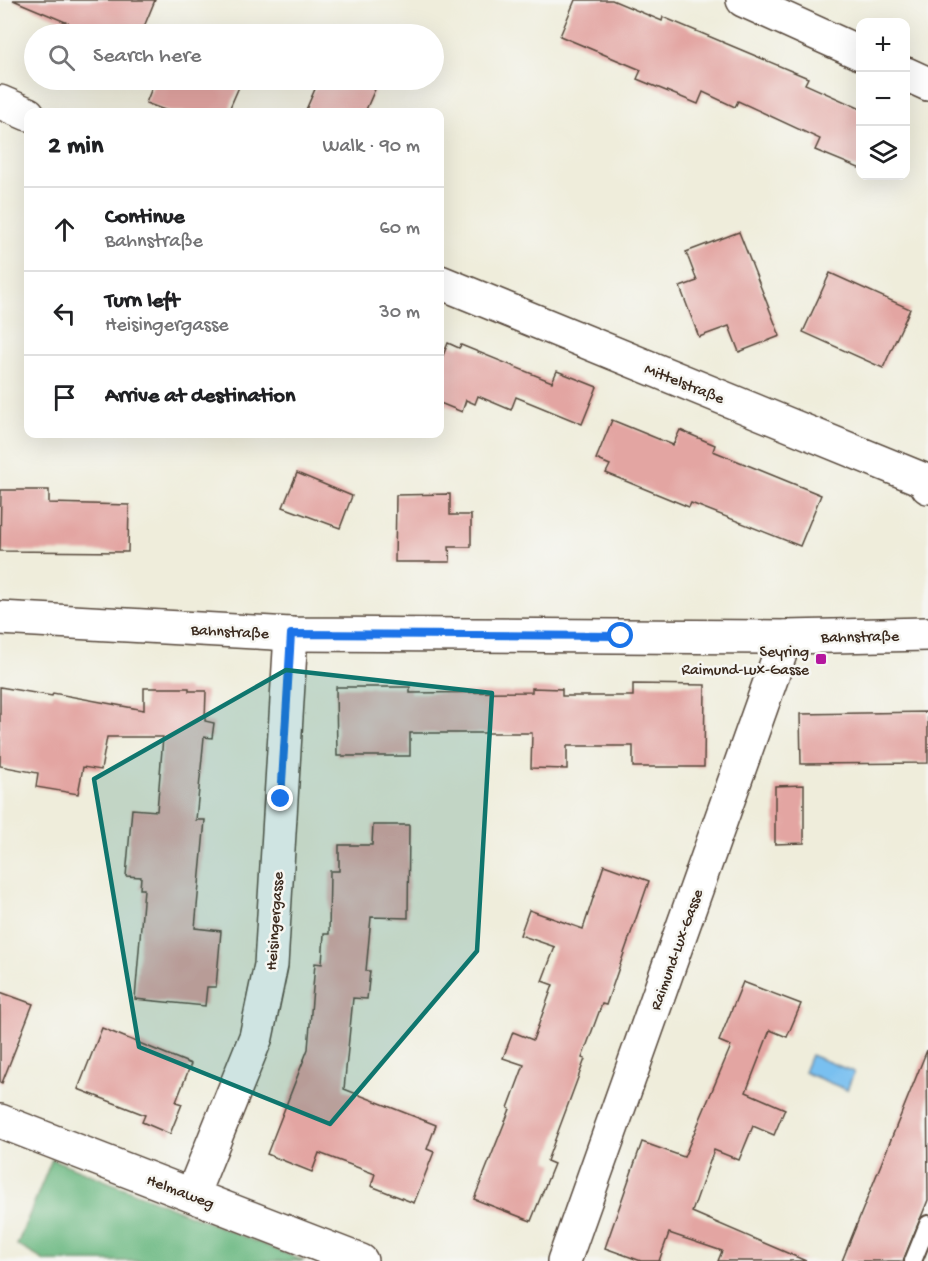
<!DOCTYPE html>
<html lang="en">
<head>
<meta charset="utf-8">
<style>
	:root { --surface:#fff; --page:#f2f2f2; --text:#202124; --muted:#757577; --line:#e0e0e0 }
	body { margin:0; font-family:"Gochi Hand",sans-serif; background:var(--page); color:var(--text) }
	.controls { position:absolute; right:18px; top:18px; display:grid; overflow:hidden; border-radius:12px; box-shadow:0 6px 24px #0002 }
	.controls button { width:54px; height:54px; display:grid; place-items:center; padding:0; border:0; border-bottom:2px solid var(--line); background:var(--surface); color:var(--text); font:30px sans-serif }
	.stop { position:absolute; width:18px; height:18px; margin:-14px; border:4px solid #1a73e8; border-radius:50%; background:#fff }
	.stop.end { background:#1a73e8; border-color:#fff; box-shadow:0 2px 6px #0008 }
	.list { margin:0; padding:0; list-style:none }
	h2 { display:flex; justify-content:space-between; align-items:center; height:78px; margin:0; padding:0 24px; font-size:26px }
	h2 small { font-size:20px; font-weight:400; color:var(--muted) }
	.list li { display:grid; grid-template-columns:39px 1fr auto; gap:18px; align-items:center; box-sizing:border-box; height:84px; padding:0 24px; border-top:2px solid var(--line) }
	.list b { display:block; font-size:22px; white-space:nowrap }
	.list p { margin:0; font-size:20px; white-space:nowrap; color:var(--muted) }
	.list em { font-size:20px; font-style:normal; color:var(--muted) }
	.icon { flex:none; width:33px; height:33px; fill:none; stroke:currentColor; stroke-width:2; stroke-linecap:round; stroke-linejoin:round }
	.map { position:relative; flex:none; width:928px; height:1261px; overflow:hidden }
	.search { position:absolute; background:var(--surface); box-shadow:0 6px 24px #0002; left:24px; top:24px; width:420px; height:66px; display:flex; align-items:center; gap:15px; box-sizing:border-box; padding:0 21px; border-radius:33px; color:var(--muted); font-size:22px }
	.panel { position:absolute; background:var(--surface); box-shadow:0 6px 24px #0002; left:24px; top:108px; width:420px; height:330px; border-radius:12px }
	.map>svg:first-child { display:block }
	.forest { fill:#6bb881; stroke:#537150; stroke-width:1.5 }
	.water { fill:#79c0f0; stroke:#5a7587; stroke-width:1.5 }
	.building { fill:#e3a5a2 }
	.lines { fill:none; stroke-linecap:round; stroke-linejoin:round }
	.service-casing { stroke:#56473a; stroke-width:20 }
	.minor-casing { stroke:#56473a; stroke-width:36 }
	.service { stroke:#fff; stroke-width:16 }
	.minor { stroke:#fff; stroke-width:33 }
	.route { stroke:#1a73e8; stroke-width:8 }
	.marked { fill:#0f766e; fill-opacity:0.2; stroke:#0f766e; stroke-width:4.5; stroke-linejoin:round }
	.poi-dot { fill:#b5179e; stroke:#f6f6f2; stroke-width:2 }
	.labels { text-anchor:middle; stroke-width:5; stroke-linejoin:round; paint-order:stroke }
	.street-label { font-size:16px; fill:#3b2a1e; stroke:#f6f6f2 }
	.poi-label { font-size:16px; fill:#3b2a1e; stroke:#f6f6f2; text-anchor:end }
</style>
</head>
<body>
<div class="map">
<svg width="928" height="1261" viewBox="0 0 928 1261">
	<rect width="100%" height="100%" fill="#f6f6f2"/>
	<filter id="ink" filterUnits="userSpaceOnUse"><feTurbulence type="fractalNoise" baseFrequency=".0167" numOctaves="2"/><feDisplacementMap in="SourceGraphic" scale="12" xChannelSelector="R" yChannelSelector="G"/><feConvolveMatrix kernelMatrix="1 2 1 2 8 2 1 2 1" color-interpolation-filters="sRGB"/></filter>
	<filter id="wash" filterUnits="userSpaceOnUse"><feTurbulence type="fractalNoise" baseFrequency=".008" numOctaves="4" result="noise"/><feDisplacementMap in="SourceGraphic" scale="24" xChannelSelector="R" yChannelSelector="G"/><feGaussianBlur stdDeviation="1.35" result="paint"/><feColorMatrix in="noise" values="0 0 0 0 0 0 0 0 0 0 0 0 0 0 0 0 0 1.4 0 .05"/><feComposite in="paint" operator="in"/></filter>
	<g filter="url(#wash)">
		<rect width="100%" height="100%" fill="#efeddb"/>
		<!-- forest -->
		<path class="forest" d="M52,1159L304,1261H45L17,1245Z"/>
		<!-- water -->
		<path class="water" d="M811,1055L854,1072L847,1090L804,1072Z"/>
		<g id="blocks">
			<!-- building -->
			<g class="building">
				<path d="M13,0H155L141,34H94Z"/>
				<path d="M575,0H612L662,21L663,17L808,78L805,84L861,109V169L815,150L820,139L738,101L735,107L703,92L698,104L637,79L641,70L560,36Z"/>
				<path d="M155,80H242L228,112H170L146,103Z"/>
				<path d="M319,80H379L365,112H305Z"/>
				<path d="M739,232L780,336L739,352L729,326L699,337L680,287L697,281L686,252Z"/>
				<path d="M830,273L910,309L883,368L803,332Z"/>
				<path d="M448,343L459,348L461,345L552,382L557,371L597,387L582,424L516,397L511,410L478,396L475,404L466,400L462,412L440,403V363Z"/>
				<path d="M612,420L673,445L680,430L715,445L713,451L821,495L800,546L691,503L689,507L606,473L610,465L596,459Z"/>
				<path d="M297,473L352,496L340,528L283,507Z"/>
				<path d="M1,490H49V503L129,505L128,552L0,551Z"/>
				<path d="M450,494V515H471V547H449L450,562H395L396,495Z"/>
				<path d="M633,684L705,685L704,767H633V746H567V769L531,768L532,733H410V756H337L336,687H410V693L532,692V688L562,689V696H633Z"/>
				<path d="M0,687L52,696L53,693L144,710V688H189V691H206L205,721L214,723L212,738L204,737L196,820H205L195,928L221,931L216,987H207L205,1006L135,999L144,889H140L141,877L126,876L132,809L157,811L163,737H107L101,770L83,767L78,794L36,787L38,773L0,766Z"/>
				<path d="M928,712V763L801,764L800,714Z"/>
				<path d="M804,785V843L775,844V786Z"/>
				<path d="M373,825H409L408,918L371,917L366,971H370L367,999L353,998L344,1089L436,1125L427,1149L434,1152L414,1203L371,1186L375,1174L319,1153L312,1172L267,1154L308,1049L315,963L322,964L324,934H329L330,871H339V845H372Z"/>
				<path d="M604,865L649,881L606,1005L602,1004L582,1058L585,1059L547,1161L554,1164L531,1221L474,1199L510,1109L508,1108L524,1065L503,1058L513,1032L533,1040L553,985L542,981L555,947L520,935L529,910L583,929Z"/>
				<path d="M743,982L801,1004L787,1037L770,1030L746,1092L785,1109L774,1135L753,1126L739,1160L714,1150L692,1212L806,1261H718L722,1251L669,1233L659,1261H641L605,1248L642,1142L684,1157L731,1046L719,1041Z"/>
				<path d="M0,992L33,1004L2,1083L0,1082Z"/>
				<path d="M102,1028L191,1064L176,1102L182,1104L170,1134L142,1122L145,1115L78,1089Z"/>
				<path d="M927,1050L928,1200L903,1261H842Z"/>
			</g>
		</g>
	</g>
	<g filter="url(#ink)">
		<use href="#blocks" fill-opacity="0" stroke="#56473a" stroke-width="1.5"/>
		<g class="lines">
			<!-- service casing -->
			<g class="service-casing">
				<path id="service" d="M913,1261L928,1224"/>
			</g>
			<!-- minor casing -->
			<g class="minor-casing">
				<g id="minor">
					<path d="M743,0L860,53"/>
					<path d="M906,74L928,84"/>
					<path d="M0,102L28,114"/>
					<path d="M440,282L924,480L928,487"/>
					<path d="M0,618L291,634L786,637L928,634"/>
					<path d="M0,1121L361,1261"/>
					<path d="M192,1195L256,1037L271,965L291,634"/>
					<path d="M564,1261L786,637"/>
				</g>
			</g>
			<!-- service -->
			<use href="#service" class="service"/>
			<!-- minor -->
			<use href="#minor" class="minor"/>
		</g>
	</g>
	<g class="lines" filter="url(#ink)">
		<!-- route -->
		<path class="route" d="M281,799L291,634L621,636"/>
	</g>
	<!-- marked area -->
	<path class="marked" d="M286,670L492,693L477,951L330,1124L139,1047L94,779Z"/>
	<!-- markers -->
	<rect class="poi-dot" x="815" y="653" width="12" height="12" rx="3"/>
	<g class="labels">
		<!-- street labels -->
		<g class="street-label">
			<text transform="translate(685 382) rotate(22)" y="6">Mittelstraße</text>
			<text transform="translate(230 630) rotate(3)" y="6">Bahnstraße</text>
			<text transform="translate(860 635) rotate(-1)" y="6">Bahnstraße</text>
			<text transform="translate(273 921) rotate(-86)" y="6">Heisingergasse</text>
			<text transform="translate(675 949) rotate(-70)" y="6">Raimund-Lux-Gasse</text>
			<text transform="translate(181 1190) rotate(21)" y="6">Helmaweg</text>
		</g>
		<!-- poi labels -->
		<g class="poi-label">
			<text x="809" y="656">Seyring<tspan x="809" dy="18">Raimund-Lux-Gasse</tspan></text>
		</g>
	</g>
</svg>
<div class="controls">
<button>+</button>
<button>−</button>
<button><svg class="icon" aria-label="layers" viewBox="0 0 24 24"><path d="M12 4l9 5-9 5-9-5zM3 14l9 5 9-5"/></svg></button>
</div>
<div class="stop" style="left:621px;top:636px"></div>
<div class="stop end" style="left:281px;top:799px"></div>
<div class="search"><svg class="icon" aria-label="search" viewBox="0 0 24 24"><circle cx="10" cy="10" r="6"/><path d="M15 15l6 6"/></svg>Search here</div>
<section class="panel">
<h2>2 min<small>Walk · 90 m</small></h2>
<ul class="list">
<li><svg class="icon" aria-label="ahead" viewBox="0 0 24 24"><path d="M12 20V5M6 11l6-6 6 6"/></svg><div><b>Continue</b><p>Bahnstraße</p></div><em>60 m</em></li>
<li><svg class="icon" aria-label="left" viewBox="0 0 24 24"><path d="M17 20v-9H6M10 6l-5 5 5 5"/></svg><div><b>Turn left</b><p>Heisingergasse</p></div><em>30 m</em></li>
<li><svg class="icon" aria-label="arrive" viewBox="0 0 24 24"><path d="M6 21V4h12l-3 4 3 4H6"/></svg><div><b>Arrive at destination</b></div></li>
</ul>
</section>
</div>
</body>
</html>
